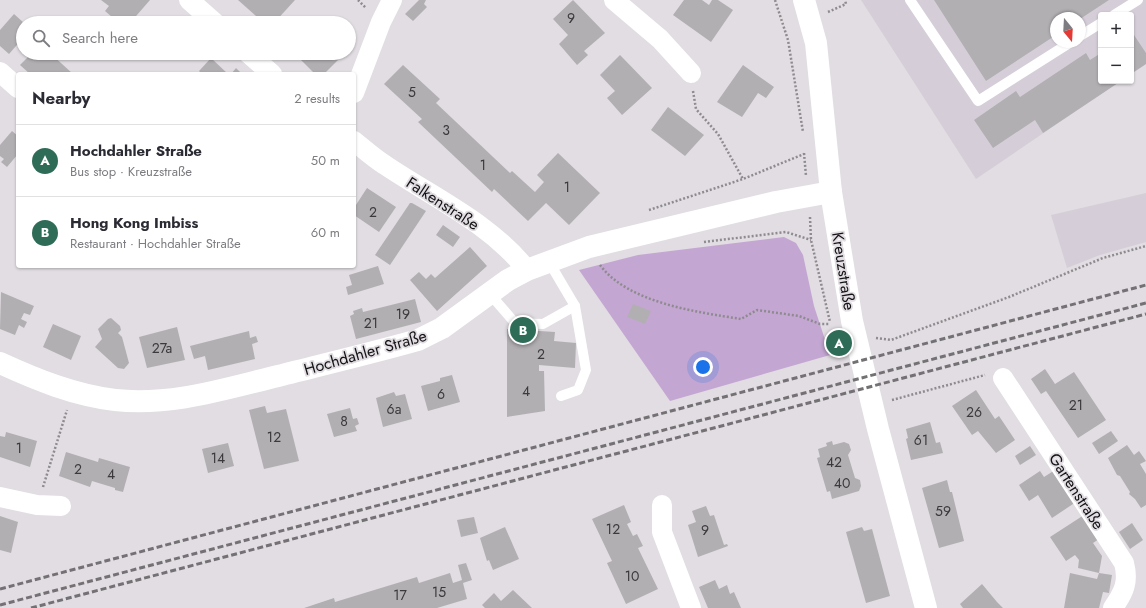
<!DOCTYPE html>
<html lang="en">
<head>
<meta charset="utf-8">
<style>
	:root { --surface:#fff; --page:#f2f2f3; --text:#2b2b33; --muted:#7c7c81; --line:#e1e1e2; --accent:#2f6c58 }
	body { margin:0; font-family:Jost,sans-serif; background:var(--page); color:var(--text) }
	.controls { position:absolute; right:12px; top:12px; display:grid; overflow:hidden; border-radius:4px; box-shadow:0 1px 3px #0004 }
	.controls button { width:36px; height:36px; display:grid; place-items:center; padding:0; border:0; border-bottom:1px solid var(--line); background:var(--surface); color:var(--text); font:20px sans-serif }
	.compass { position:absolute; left:1050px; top:12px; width:36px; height:36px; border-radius:50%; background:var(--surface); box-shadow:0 1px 3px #0004; rotate:162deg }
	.you { position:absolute; left:703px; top:367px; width:14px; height:14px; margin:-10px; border:3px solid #fff; border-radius:50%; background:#1a73e8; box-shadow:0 0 0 6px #1a73e833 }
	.badge { display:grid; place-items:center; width:26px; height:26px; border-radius:50%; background:var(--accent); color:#fff; font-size:13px; font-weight:700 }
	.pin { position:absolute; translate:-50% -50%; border:2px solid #fff; box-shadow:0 1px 4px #0006 }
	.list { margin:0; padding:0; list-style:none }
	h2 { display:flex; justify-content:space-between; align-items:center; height:52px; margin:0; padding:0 16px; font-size:17px }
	h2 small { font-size:13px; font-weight:400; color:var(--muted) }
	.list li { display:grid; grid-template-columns:26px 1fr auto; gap:12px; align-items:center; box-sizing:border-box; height:72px; padding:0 16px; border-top:1px solid var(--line) }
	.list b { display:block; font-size:15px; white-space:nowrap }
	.list p { margin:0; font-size:13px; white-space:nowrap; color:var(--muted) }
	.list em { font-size:13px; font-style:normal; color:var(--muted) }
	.icon { flex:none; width:22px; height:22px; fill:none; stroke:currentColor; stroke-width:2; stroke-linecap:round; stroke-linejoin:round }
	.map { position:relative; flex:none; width:1146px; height:608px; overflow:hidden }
	.search { position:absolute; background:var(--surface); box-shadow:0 1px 3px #0004; left:16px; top:16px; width:340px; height:44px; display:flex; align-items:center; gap:10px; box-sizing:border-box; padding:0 14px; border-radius:22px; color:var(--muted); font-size:15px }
	.panel { position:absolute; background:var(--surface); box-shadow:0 1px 3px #0004; left:16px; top:72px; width:340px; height:196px; border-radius:4px }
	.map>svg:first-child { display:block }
	.built { fill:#d5ced9; fill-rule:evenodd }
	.green { fill:#c4a6d2 }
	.building { fill:#b2afb3 }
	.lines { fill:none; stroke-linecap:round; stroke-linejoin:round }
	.path { stroke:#8e8b8f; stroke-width:2.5; stroke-dasharray:2 2; stroke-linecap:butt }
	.lane { stroke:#fff; stroke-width:10 }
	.street { stroke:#fff; stroke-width:20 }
	.secondary { stroke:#fff; stroke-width:22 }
	.rail { stroke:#747175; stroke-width:3; stroke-dasharray:6 3; stroke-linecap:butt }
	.labels { text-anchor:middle; stroke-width:3.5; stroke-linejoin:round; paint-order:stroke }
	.number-label { font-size:14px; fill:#3b393c }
	.street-label { font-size:16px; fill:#131214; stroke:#e1dde2 }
</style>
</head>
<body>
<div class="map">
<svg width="1146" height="608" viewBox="0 0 1146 608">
	<rect width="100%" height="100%" fill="#e1dde2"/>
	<!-- built -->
	<g class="built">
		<path d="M861,0H1146V64L1131,74V15H1101V81H1120L976,179ZM1056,18H1080V42H1056Z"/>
		<path d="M1146,193V242L1100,255L1067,268L1051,215Z"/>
	</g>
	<!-- green -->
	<path class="green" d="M784,237L796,243L803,255L814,306L830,355L670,401L579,270L638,255Z"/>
	<!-- building -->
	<g class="building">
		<path d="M101,0H150L130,23H119L105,11L109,6Z"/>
		<path d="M238,0H295L274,23H264Z"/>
		<path d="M419,0H426L424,4L427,7L413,21L405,14Z"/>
		<path d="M573,0L605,33L584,51L588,55L577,65L559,44L568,35L553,19Z"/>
		<path d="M684,0H702L709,5L712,0H718L733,10L711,42L673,15Z"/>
		<path d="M934,0H1109L1080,19L1056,18V35L986,81Z"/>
		<path d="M14,14L24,23H23V38L9,54L0,46V30Z"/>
		<path d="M1132,32L1146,53V64L1131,74Z"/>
		<path d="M349,37L355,43L349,49Z"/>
		<path d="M32,53H50L73,74H30L20,65Z"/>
		<path d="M303,53H345L324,74H315L298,57Z"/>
		<path d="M1086,53L1090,60L1101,53V81H1121L1043,133L1035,120L993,148L974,120L1016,91L1020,97Z"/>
		<path d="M620,55L652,88L622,115L607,98L615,91L600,75Z"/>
		<path d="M211,58L228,74H202L199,71Z"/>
		<path d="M403,65L440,99L436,103L510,173L512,171L535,192L544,182L537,175L558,153L600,193L569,225L546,203L528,221L494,189L492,192L418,122L422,119L384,84Z"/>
		<path d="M743,65L774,87L766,98L758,93L742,117L717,102Z"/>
		<path d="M236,68L242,74H231Z"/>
		<path d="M668,107L704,135L685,156L651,130Z"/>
		<path d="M12,131L18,136V154L7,167L1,162L4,159L0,156V145Z"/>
		<path d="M367,188L396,207L379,232L354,215V208Z"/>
		<path d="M410,203H412L426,211L390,265L375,255Z"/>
		<path d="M443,225L460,237L453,247L436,235Z"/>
		<path d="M470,247L487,266L437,311L410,280L419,272L426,279L431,274L435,278Z"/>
		<path d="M378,266L384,284L348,295L346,287L352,285L349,275Z"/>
		<path d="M1,292L34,306L30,315L24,313L21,319L27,322L24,328L19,325L15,335L0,329Z"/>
		<path d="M415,299L421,322L356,339L350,316L354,314L353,311L362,308L363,312Z"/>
		<path d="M633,304L651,311L645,324L627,317Z"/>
		<path d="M111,318L120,326L121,330L118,333L122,337L129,363L124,369L118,368L95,347L102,339L98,329L108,319Z"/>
		<path d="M53,324L81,336L71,360L43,347Z"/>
		<path d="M177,327L185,360L147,368L139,337Z"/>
		<path d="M507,329L555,332L554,341L576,343L575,368L539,365V371H544L545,411L507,417Z"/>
		<path d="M249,331L250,338L256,336L258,342L252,344L255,359L208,370L205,356L194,359L190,346Z"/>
		<path d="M1045,369L1055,384L1074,372L1106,420L1078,438L1046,391L1041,394L1031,379Z"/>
		<path d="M452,375L460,402L428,411L421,386L440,381V378Z"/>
		<path d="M976,390L995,419L999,416L1015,440L996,453L978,431L972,435L952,406Z"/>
		<path d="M394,392L396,396L405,394L412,419L383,427L376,398Z"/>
		<path d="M265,406L267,413L286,409L299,461L264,469L249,410Z"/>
		<path d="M350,408L353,419L357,418L359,424L355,426L357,431L334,437L327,414Z"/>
		<path d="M930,422L936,443L940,442L943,453L911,460L906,439L908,438L906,429Z"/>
		<path d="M1111,431L1118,441L1099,454L1092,443Z"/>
		<path d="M6,432L37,441L30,467L0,457V436L5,437Z"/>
		<path d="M832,441L833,445L844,442L849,444L851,450L848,455L855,478L860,480L861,486L859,491L832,499L830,491L827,492L817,458L820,457L818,449L827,446L826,443Z"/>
		<path d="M228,443L234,466L208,473L202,449Z"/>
		<path d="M1127,445L1134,455L1139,451L1146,461L1140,464L1146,474V505L1141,508L1135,499L1129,494L1130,492L1120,476L1117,475L1108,458Z"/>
		<path d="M1030,446L1036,455L1020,465L1015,456Z"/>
		<path d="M66,452L98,462L99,458L130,467L123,492L115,490V488L92,481L90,487L59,476Z"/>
		<path d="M1055,470L1076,502L1052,518L1038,495L1029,501L1019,485L1040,471L1044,477Z"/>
		<path d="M947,480L950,492H952L964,541L939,548L922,488Z"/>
		<path d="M624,505L631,522L627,524L633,536L637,534L643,546L638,548L658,589L626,604L607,563L612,561L592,519Z"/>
		<path d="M706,506L710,516L714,515L724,545L727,544L728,546L698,557L688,525L696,522L692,511Z"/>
		<path d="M1084,515L1099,539L1093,543L1102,556L1099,573L1078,568L1079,560L1075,555L1066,561L1050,537Z"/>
		<path d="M0,516L18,522L11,553L0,550Z"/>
		<path d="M474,517L478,533L461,537L457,520Z"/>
		<path d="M1132,523L1143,540L1130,549L1119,532Z"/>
		<path d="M505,527L519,559L493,570L489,560L487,561L480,538Z"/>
		<path d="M862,527L864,531L872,529L890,596L866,603L846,532Z"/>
		<path d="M466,563L472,580L463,583L467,599L437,608H304L334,598L335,602L417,577L419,583L450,573L453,583L462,580L458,565Z"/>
		<path d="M1070,573L1097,579L1099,573L1112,575L1109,593L1103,592L1099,608H1064Z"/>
		<path d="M715,580L719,589L727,585L730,594L734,592L741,608H708L699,587Z"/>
		<path d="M982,584L997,602L1003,608H963L960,604Z"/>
		<path d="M513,590L532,608H485L482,605L494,593L501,601Z"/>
	</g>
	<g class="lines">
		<!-- path -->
		<g class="path">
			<path d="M358,0L366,8"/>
			<path d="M775,0L788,40L803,132"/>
			<path d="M828,12L846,4L845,0"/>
			<path d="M693,91L696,109L718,134L743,179"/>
			<path d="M804,153L806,176"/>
			<path d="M649,210L743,179L804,154"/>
			<path d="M810,217L811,240L830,322"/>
			<path d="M704,242L786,232L811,240"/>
			<path d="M600,265C628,303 697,312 741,319L757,310L799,316L820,324H830"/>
			<path d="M876,338L891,340L1009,297L1103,258L1146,246"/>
			<path d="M892,400L985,375"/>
			<path d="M43,487L67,410"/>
		</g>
		<!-- lane -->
		<g class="lane">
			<path d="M910,0L978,101L1071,42"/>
			<path d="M1114,15L1138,0"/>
			<path d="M1080,36L1101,23"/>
			<path d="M549,262L575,306L586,370L578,390L561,396"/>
			<path d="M489,293L515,323L543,324L575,306"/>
		</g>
		<!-- street -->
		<g class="street">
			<path d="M189,0L215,23"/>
			<path d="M614,0L660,39L691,73"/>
			<path d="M248,53L272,74"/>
			<path d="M0,72L18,88"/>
			<path d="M354,93L381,22L392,0"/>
			<path d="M354,141C364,149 374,158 385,165C434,198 490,223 527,270"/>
			<path d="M1003,378L1124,563C1129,582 1124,592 1113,608"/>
			<path d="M0,497L37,505L61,506"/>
			<path d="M662,505V532L691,608"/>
		</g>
		<!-- secondary -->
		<g class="secondary">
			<path d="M804,0L816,43L831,192L852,321L878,429L926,608"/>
			<path d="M0,363C37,380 74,395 115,400C171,406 224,389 278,376C325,364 372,353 418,340L442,328L508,280L527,270L589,247L776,202L831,192"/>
		</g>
		<!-- rail -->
		<g class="rail">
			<path d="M0,589L1146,285"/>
			<path d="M0,605L1146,303"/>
			<path d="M31,608L1146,314"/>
		</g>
	</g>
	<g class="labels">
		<!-- number labels -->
		<g class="number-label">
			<text x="571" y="23">9</text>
			<text x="412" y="97">5</text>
			<text x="446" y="135">3</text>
			<text x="483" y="170">1</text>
			<text x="567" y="192">1</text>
			<text x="373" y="217">2</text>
			<text x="403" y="319">19</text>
			<text x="371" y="328">21</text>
			<text x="162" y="353">27a</text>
			<text x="541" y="359">2</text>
			<text x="526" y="396">4</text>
			<text x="441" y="399">6</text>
			<text x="1076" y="410">21</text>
			<text x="394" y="414">6a</text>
			<text x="974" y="417">26</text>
			<text x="344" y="426">8</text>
			<text x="274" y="442">12</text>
			<text x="921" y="445">61</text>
			<text x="19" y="453">1</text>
			<text x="218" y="463">14</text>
			<text x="834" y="467">42</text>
			<text x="78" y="474">2</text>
			<text x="111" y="479">4</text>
			<text x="842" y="488">40</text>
			<text x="943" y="516">59</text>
			<text x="613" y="534">12</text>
			<text x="705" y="535">9</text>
			<text x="632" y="581">10</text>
			<text x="439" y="597">15</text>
			<text x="400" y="600">17</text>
		</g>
		<!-- street labels -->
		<g class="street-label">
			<text transform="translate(443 203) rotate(33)" y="6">Falkenstraße</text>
			<text transform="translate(844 271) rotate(81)" y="6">Kreuzstraße</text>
			<text transform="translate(365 352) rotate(-16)" y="6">Hochdahler Straße</text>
			<text transform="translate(1077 491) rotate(57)" y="6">Gartenstraße</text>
		</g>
	</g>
</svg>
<div class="controls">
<button>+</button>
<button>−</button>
</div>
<svg class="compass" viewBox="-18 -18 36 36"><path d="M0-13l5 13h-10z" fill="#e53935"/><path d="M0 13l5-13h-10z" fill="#7c7c81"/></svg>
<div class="you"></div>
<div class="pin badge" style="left:839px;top:343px">A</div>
<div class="pin badge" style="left:523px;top:330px">B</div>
<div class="search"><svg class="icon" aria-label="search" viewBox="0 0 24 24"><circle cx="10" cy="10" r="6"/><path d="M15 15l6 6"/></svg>Search here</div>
<section class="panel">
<h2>Nearby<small>2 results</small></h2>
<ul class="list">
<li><span class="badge">A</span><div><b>Hochdahler Straße</b><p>Bus stop · Kreuzstraße</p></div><em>50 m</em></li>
<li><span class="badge">B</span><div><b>Hong Kong Imbiss</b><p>Restaurant · Hochdahler Straße</p></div><em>60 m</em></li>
</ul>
</section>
</div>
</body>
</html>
